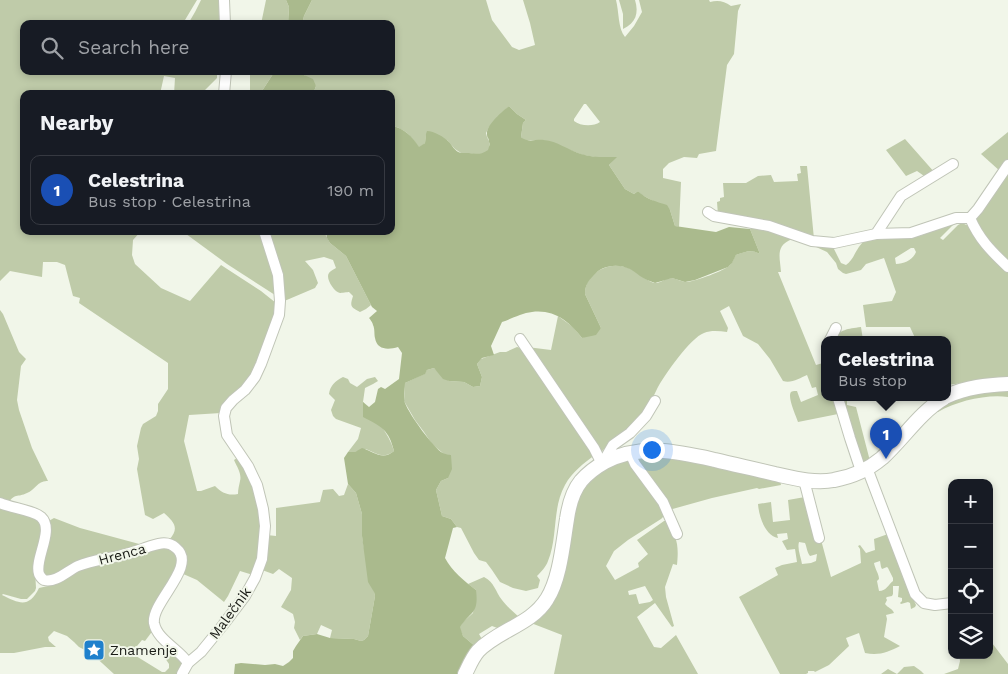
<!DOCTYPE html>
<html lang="en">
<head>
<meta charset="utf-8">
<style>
	:root { --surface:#171b24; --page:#20242c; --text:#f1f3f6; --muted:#9ea1a6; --line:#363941; --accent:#0b8043 }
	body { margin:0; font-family:"Work Sans",sans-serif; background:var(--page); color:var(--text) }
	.controls { position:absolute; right:15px; bottom:15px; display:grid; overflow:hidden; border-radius:10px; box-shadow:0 2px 8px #0003 }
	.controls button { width:45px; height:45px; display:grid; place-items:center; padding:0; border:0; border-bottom:1px solid var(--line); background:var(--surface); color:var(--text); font:25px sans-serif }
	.you { position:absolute; left:651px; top:449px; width:18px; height:18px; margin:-12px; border:4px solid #fff; border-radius:50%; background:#1a73e8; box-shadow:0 0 0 8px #1a73e833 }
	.badge { display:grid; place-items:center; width:32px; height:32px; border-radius:50%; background:var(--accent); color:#fff; font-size:16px; font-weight:700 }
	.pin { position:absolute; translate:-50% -41px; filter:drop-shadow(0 1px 2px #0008) }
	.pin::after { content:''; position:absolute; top:26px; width:18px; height:15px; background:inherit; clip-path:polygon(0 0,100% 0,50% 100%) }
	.popup { position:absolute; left:821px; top:336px; width:130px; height:65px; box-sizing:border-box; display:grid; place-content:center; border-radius:10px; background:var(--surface); filter:drop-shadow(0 1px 4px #0005); font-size:16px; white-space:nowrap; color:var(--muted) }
	.popup b { font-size:19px; color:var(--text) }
	.popup::after { content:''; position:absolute; left:50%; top:100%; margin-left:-10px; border:10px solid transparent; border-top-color:var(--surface) }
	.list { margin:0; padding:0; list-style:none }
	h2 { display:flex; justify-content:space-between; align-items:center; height:65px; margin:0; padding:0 20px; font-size:21px }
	h2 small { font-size:16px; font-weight:400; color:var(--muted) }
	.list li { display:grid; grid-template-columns:32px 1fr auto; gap:15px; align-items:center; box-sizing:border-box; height:70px; margin:0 10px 10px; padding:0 10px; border:1px solid var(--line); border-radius:10px }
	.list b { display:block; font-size:19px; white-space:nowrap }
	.list p { margin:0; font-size:16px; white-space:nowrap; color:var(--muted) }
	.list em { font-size:16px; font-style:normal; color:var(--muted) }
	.icon { flex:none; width:28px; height:28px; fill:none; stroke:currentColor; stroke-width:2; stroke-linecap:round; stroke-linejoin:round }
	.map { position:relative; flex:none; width:1008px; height:674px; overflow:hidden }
	.search { position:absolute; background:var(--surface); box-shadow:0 2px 8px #0003; left:20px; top:20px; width:375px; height:55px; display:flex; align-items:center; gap:12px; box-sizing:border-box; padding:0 18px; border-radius:10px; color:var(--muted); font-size:19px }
	.panel { position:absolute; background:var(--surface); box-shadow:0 2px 8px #0003; left:20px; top:90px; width:375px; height:145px; border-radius:10px }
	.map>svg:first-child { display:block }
	.green { fill:#bfcba9; fill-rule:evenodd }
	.forest { fill:#aaba8d }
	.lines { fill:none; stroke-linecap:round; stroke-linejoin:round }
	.street-casing { stroke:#c0c5b7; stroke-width:12 }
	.secondary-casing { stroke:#c0c5b7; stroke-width:16 }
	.street { stroke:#fff; stroke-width:10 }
	.secondary { stroke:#fff; stroke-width:14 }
	.labels { text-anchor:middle; stroke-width:4; stroke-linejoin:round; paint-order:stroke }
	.street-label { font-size:14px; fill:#191b16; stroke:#f1f6e9 }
	.poi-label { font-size:14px; fill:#191b16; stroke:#f1f6e9; text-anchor:start }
</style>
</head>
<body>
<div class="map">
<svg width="1008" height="674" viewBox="0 0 1008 674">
	<rect width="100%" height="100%" fill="#f1f6e9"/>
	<!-- green -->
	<g class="green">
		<path d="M0,0H197L185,20L179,24H24V71H173L179,72L180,71H217V78L205,90L210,94H174L175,78L164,76L160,94H24V231H141L133,240L132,255L135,264L161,288L190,301L221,265L261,291L276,303V307L263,350L257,367L221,413L189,415L184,441L197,491H201L215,486C222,493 228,496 238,494C238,489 239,486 240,481C242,474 237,467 234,460L237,458L253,483L263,525L257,562L253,575L240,571L228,596L224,602L197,580L181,573C182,556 188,547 169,540C180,528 174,522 164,513L153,519L145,515L137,469L139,459L137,446L141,428L143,424L156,416L158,411V404L168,389V363L79,303L80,298L73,296L65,265L57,262H43L42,277L10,271L0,281Z"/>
		<path d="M201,0H221L223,24H188L195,12Z"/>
		<path d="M266,0H286L289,7L288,24H261Z"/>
		<path d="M312,0H486L492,20L512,47L519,50L535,45L530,23L523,0H616C619,11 618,29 625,37L634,26L642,12L639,0H709L710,2C718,0 724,1 731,6L741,4L738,11L734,54L727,65L716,151L699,154L697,158L684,157L669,163L663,169V178L681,182L679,227L675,226L670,210L642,195L638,191L634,194L625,189L609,165L616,157L601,158L583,155L543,140H524L521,137L523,123L526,120L517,114L509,106L489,127L486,133L487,137L489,141V150L485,153L477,155L470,153H461L455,149L447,140L426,135L425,143L419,148C411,135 406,130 391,125V94H313L316,86L300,71H391V24H302L304,16ZM584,104H586L600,122C593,127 580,126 574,121V119Z"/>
		<path d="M619,0H635C639,13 636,23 623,29V14Z"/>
		<path d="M250,71H275L260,94H250Z"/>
		<path d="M1008,132V165L1001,172L981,154Z"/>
		<path d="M905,139L935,173L927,178L917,171L906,176L886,150Z"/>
		<path d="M800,166H807L814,239L718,215L717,202L720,201V198L724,197L723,183H746L758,176L771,175L774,182L798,181L797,174L801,173Z"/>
		<path d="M1008,171V263C995,251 975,237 976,218Z"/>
		<path d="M957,221L940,238L943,240L958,225L962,223L971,227L1008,269V380H987L947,385V340H916L910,327H866L863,305L892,301L896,292L884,258L866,264L861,270L846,274L843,273L838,269L836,263L827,252L814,246L833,247L841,263L846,265C855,259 856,246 866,240L907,238L920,236ZM911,248H914L916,252C913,260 904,264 896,264L895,258Z"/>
		<path d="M755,225L792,239C775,246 780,257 781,272H778L816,365L823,363L825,370V398H833L838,414L798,422C796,416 787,397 791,392C792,391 794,391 795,391H797L801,402L818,395L816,387L812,388L807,375C800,378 791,384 783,381L770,359L758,344L743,336L729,306L720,311L728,328L727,332C719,331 711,330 704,333C691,337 663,377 657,389C651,401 647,414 638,423C627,434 612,441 601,452L527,347L551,350L558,316L573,327L582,338L601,328L585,294C585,271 612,260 631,269C639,273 645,280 654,283C660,284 665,278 672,278C677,279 682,282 687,282C696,281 724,271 730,265C733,262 733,259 736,255C745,252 751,249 760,254L750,229Z"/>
		<path d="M182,231H262L278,292L275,295L227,264Z"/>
		<path d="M267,231H326L325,234L330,243L346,256L371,305L366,309L360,312C350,307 350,306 353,296L349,292C348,292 341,293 340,293C334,292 325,278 329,273C330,271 333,270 336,268L333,260L324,257L305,261L313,270L318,283L315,288L282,302Z"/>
		<path d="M0,310L3,314L19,352L26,359L21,366L17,400L19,410L32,448L48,481C38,480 35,490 27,493C17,498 15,492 7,505L0,501Z"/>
		<path d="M861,327L863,340H832C841,329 847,329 861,327Z"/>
		<path d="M517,347L521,348L549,391L595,455C584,463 572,472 565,485C552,508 558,537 548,561C546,567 541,572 537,576L540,580L538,588L526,591L513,588L500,582L492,570L486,562L479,560L474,553L461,528L457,527L451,519L442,516L436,490L441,481L448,478L444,454L432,444L424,432L415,420L404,401L405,383L424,374L427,370L434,368L449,381L464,382L473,387L480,386L482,377L477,364L481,359L500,352H506Z"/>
		<path d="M343,377L348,379L350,383L357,387L367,379L375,377L378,381L373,384L365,388L363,402C374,417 389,433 394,451C384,459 377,454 366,449L355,452H348L358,439L361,428L336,419L333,416L331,410L335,400L329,394C330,386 335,381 343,377Z"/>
		<path d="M1008,389V397C987,394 957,401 938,412L936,409L960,396Z"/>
		<path d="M838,398H847V405L856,407L870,461L862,465Z"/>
		<path d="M637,457L682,458L780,480L781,485L759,489L757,488L712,498L669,510L645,474Z"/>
		<path d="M626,459L629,461L657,495L664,516L661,519L628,540L614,551L606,566L615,580L639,567L638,563L648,554L637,540L664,521H667C677,538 679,544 677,565L673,564L665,587L666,597L674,626L672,627L655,603L637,617L654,647L661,648L676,635L698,674H554L562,635L531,623L546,610L578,494L591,477ZM645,586L653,600L650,602L639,604L636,594L629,595L628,591Z"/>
		<path d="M348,484L356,493L362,514V536L364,548L375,596L368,636L364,640L361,641L354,639L330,638L332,630L321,625L317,634L303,636L300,640L294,628L295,622L293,614L281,607L291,590L292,578L279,569L273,574L262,570L267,535L276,536V508L320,502L323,490L333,489L339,496L344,495Z"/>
		<path d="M805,497L820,536L831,577L861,563L860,549L858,546L860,545L866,553L875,550L874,539L888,534L903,578L916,605L915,607L911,609L910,603L908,602L901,604L900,603L902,601V598L898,597L899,586H893V594L892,596L887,597L886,598L887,600L885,604C888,608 892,608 894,613L886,615L887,619L884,637L900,646C888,652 879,656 865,653L859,633L846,638L849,646L829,665L815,672L814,671H808V673L806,674H780L739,597L778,575L775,568L782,565L797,562L795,549L787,550L782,541L788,539L787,533L777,534L778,538C765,535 759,517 758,504L771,502L773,522L790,520L788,500ZM799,542L805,543C807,548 807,552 810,556L817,554L816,561L811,563L802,564C801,557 797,549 799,542ZM880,561L881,567L882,569L887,567L888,568L893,578V581C888,585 886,591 879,591L877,581L879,579C879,574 875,569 874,563Z"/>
		<path d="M0,507L35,517L43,527L35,570L36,588L35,591L27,599H21L3,594L2,595C20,604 29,608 39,588L48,586L58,581L77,569L140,552L171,547L179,562L164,593L155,632L151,633L145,641L142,640L137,646L139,649L136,656L162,672H165L169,668V664L165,658L168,649L180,658L182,669L179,674H114L91,653L79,647L74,642L67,636L54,631L48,637L49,641L56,647H45L14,653H0Z"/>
		<path d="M54,518L80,528L143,545L48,580L42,571L47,522Z"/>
		<path d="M484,577C495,583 495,591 502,600C507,607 514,612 520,618L500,629L492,626L479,634L483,641L476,647L463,636L459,627L464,621L473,613L476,590L468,584Z"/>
		<path d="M989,639L1008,664V674H944L958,669L960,661L959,655H989Z"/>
		<path d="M914,666L921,671L924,674H881L888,669L897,674L904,667Z"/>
	</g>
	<!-- forest -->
	<g class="forest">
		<path d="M286,0H312L304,16L302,24H288L289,7Z"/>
		<path d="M275,71H300L304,75L313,79L316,86L313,94H260Z"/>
		<path d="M509,106L517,114L526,120L523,123L521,137C528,143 535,139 544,140C557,141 568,150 581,154C593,158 605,157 617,157L609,165L625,189L634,194L638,191C646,199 657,202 667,205L670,210L675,226L716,232L729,227L750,229L760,254C750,249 746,252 736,255L732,263L728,267L695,280L685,282L672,278L655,283C650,281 644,279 640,276C637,274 634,271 630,269C618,263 601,265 593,276C588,281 585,286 585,294L601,328L596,335L582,338C570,322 554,309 532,312C522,313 511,319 502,322L491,346L494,355L482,358L477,364L482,377L480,386L473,387L464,382L449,381L443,379L434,368L427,370L425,374L405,383C405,389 403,398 405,403C409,414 434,449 443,453C444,454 450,455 451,455L452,469L448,478L441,481L436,490L442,516L451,519L457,527L453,528L445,558C452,571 464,581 476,590C479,614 471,611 460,627L463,636L476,647L459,674H234L235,664L241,663L265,665L275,664L283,666L289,662L293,658V651L296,646L303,636L317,634L330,638L354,639L361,641L364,640L368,636L375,596L374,592L368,582L362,536V514L356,493L348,484L344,458L348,452H355L362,448C374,452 383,461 394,451C389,430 381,426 363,417V402L369,407L375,402L378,389L381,387L385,389L399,379L402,353L398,347C388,350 377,350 375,338C374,334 375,329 373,325C373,323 370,319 369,318L377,311L372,307L346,256L330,243L327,238L326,231H391V125C406,130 411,135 419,147L425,143L426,134L427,131C434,131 444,137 449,142C452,145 455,152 461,153C461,153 468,153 469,153C477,154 481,155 488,150C489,147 490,144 489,142C489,137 487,139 487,134C486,125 503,111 509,106Z"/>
	</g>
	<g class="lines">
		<!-- street casing -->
		<g class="street-casing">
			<g id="street">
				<path d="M224,0L225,24"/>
				<path d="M224,94L226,71"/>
				<path d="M1008,165L978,209L970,218C979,239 991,251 1008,267"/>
				<path d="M708,212L714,216L769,226L812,241L834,243L876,234L911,233L956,218H970"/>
				<path d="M876,234L901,196L953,164"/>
				<path d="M520,339L594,448L602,464"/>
				<path d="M830,340L836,328"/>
				<path d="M838,398L850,438L861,471"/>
				<path d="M630,453L635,464L663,502L677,534"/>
				<path d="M602,464L613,445L630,433L646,416L655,401"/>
				<path d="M867,468L915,594L924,603L935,605L952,603"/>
				<path d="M804,480L819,538"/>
				<path d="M0,503C11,508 33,510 41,517C55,530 34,559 39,574C40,576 42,579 44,580C56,583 67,571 78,566C92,560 108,559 122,555C131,553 139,550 148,547C158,544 167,540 176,548C198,566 151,602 154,623C157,640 179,649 188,663"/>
				<path d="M182,674L188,663L201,652L223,625L245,596L255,578L262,559L265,526L263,509L257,485L248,466L227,435L224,416L226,408L233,400L245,390L255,377L261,364L279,315L280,301L278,275L264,231"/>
			</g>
		</g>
		<!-- secondary casing -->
		<g class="secondary-casing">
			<g id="secondary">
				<path d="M947,396C967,387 987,385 1008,384"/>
				<path d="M465,674C469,666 472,658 478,651C498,630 531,625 547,599C560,579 563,543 567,519C569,505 572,492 581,481C588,473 596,467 605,462C640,443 679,452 715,460C735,465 755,469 775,474C793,478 815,484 834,480C851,477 869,469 882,458C904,438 919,413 944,398"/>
			</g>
		</g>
		<!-- street -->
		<use href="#street" class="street"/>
		<!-- secondary -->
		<use href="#secondary" class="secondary"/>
	</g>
	<!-- icons -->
	<defs>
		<g id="sight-square" transform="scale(1.125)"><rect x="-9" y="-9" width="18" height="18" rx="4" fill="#1e80cc" stroke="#f1f6e9"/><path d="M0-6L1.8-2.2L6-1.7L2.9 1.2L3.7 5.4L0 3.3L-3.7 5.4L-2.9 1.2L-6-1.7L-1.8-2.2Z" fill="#fff"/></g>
	</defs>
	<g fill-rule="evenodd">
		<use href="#sight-square" x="94" y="650"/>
	</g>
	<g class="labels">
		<!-- street labels -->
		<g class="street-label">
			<text transform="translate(122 554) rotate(-15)" y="5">Hrenca</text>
			<text transform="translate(230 613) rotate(-54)" y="5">Malečnik</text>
		</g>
		<!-- poi labels -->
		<g class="poi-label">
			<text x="110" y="655">Znamenje</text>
		</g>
	</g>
</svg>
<div class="controls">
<button>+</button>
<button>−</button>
<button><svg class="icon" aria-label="locate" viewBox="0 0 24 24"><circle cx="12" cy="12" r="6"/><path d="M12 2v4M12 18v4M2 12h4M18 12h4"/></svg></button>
<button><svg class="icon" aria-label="layers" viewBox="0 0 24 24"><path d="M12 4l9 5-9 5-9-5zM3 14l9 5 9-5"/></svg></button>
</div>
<div class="you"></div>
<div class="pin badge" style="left:886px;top:459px;background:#1a4fb4">1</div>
<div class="popup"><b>Celestrina</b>Bus stop</div>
<div class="search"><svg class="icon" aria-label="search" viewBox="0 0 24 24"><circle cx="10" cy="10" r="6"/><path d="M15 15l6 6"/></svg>Search here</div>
<section class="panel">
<h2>Nearby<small></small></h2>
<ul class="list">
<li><span class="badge" style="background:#1a4fb4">1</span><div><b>Celestrina</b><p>Bus stop · Celestrina</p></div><em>190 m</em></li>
</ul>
</section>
</div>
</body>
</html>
